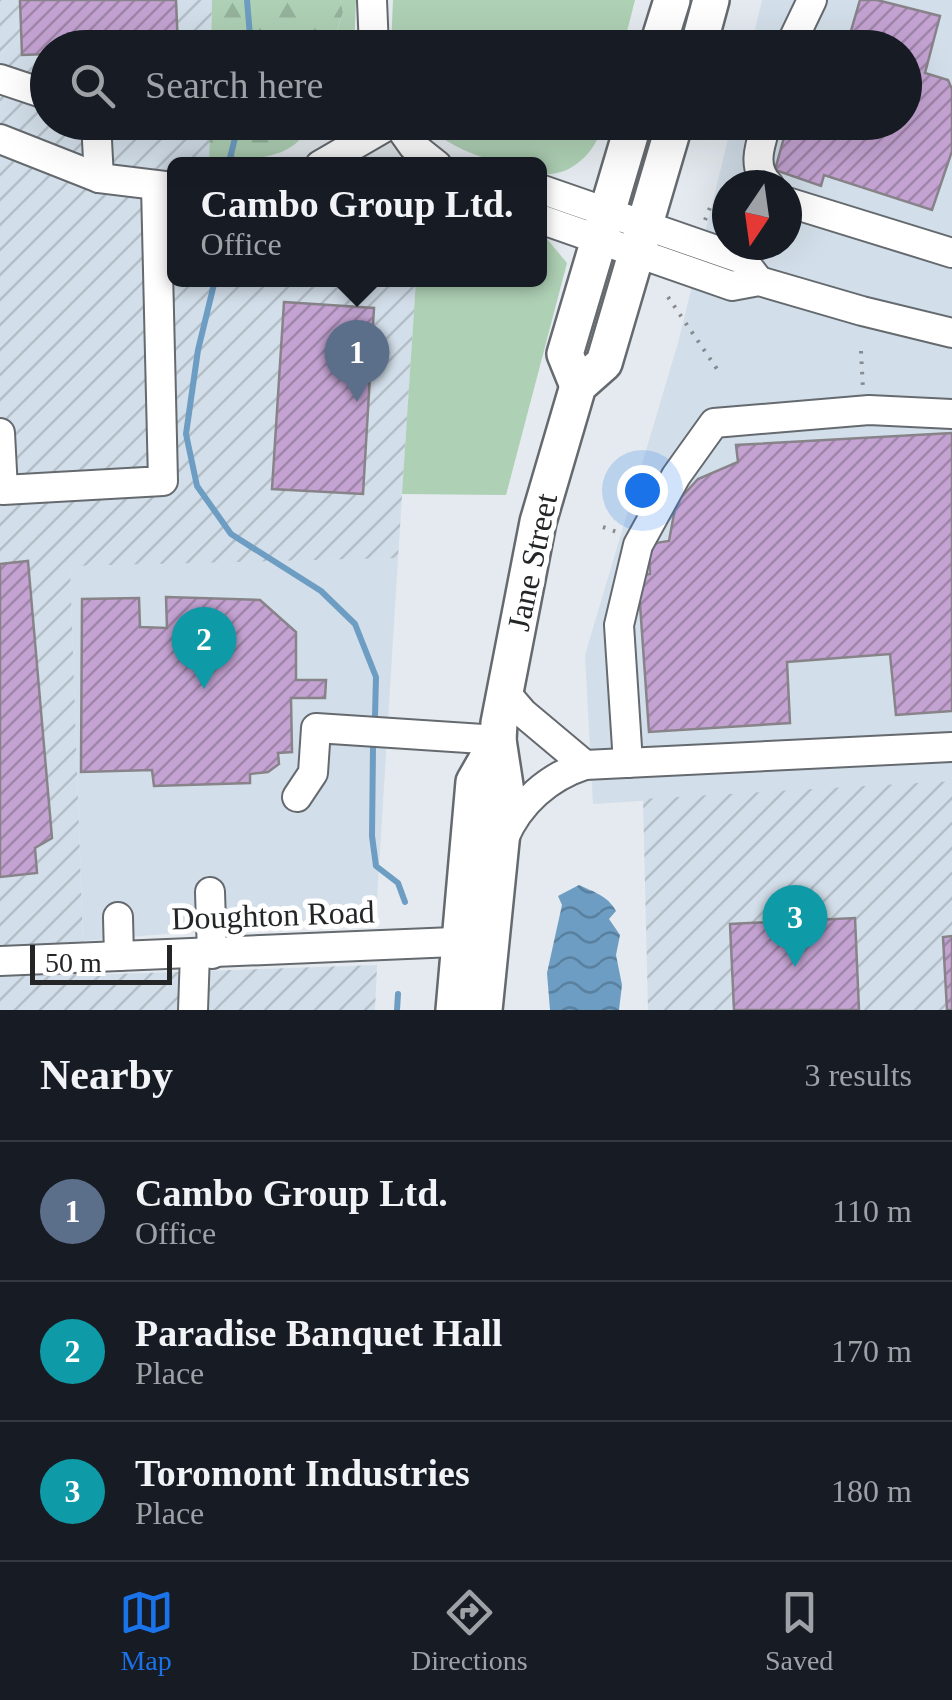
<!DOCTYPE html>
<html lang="en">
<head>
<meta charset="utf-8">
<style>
	:root { --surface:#171b24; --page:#20242c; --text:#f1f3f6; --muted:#9ea1a6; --line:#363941; --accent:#1a73e8 }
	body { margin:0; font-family:"Times New Roman",serif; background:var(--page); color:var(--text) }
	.compass { position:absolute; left:712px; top:170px; width:90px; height:90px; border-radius:50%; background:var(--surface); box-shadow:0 10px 40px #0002; rotate:193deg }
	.scale { position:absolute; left:30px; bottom:25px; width:142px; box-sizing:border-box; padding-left:10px; border:5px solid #232527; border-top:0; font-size:28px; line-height:35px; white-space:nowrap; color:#232527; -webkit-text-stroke:8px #fff; paint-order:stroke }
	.you { position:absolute; left:642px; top:490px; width:35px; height:35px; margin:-25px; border:8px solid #fff; border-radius:50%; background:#1a73e8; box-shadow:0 0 0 15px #1a73e833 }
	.badge { display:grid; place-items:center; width:65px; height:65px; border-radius:50%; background:var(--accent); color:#fff; font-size:32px; font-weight:700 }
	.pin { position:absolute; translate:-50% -82px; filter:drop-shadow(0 2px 5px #0008) }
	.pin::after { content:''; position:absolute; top:52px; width:35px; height:30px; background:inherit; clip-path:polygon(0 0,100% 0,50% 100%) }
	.popup { position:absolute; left:167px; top:157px; width:380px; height:130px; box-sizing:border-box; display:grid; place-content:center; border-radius:15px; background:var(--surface); filter:drop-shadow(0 2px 8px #0005); font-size:32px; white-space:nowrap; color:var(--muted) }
	.popup b { font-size:38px; color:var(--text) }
	.popup::after { content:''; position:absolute; left:50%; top:100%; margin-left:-20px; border:20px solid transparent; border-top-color:var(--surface) }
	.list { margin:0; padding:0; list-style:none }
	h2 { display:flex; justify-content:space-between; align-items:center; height:130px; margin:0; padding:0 40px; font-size:42px }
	h2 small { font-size:32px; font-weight:400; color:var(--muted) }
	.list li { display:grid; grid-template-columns:65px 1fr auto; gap:30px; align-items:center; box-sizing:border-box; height:140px; padding:0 40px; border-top:2px solid var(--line) }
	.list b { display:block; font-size:38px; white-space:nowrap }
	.list p { margin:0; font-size:32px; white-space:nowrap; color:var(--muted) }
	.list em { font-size:32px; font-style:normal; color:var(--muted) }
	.icon { flex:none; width:55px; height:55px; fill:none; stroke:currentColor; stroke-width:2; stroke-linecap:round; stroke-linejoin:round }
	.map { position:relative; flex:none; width:952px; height:1010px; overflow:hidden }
	.search { position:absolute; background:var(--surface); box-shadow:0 10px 40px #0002; left:30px; right:30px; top:30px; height:110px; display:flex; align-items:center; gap:25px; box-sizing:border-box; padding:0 35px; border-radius:55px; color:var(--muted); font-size:38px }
	.sheet { height:550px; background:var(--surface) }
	nav { display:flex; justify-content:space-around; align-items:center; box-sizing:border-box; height:140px; border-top:2px solid var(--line); background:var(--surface); font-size:28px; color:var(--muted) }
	nav a { display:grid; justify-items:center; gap:5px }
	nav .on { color:var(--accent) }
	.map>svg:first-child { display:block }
	.built { fill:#d2dee9; fill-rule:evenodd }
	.industrial { fill:url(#industrial-furrows) }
	.grass { fill:#aed0b4 }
	.forest { fill:url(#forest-firs) }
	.water { fill:url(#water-waves) }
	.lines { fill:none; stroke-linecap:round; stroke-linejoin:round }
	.stream { stroke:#6d9dc2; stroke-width:6 }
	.building { fill:url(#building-hatch); stroke:#878389; stroke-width:2.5 }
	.minor-casing { stroke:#656a6f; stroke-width:32 }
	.major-casing { stroke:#656a6f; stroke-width:40 }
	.path { stroke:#868a8e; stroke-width:4; stroke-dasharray:2.5 8; stroke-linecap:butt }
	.minor { stroke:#fff; stroke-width:28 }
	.major { stroke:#fff; stroke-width:35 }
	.labels { text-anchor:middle; stroke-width:10; stroke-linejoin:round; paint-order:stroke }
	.street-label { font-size:32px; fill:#232527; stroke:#fff }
</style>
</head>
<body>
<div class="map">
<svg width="952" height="1010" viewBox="0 0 952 1010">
	<defs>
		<pattern id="industrial-furrows" width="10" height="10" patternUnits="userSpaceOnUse" patternTransform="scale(2.5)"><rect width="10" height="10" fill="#d2dee9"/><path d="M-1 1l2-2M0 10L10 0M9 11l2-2" fill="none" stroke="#b4bec8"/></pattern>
		<pattern id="forest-firs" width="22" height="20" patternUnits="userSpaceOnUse" patternTransform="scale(2.5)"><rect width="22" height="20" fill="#aed0b4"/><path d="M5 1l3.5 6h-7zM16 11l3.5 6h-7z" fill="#95b29b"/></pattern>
		<pattern id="water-waves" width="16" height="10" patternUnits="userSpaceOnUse" patternTransform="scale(2.5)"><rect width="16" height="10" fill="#6d9dc2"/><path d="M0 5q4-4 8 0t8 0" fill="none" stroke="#59809e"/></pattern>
		<pattern id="building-hatch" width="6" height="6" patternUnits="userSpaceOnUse" patternTransform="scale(2.5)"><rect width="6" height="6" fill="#c4a3d2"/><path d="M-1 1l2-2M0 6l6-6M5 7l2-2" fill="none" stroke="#9f85aa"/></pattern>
	</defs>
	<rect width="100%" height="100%" fill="#e4eaef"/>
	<!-- built -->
	<g class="built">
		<path d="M762,0H952V781L593,804L585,655L678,343L732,123L904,122V48L751,47ZM727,185H787V245H727Z"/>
		<path d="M398,558L376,916L83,941L70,565Z"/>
	</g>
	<!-- industrial -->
	<g class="industrial">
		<path d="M0,0H212L211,47L48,48V122L210,123L209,160L227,164L175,165V280H416L398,558L70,566L84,975L377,965L375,1010H0Z"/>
		<path d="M952,781V1010H648L643,799Z"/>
	</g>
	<!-- grass -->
	<g class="grass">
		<path d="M340,0H356L354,47L332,48L343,12Z"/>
		<path d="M393,0H635L623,47L391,48Z"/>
		<path d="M420,123H597L594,132L599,135C591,157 565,179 540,173V165C490,165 459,152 420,123Z"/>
		<path d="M540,228L550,231L547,239L567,263L506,495L402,494L416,280H540Z"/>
	</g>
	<!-- forest -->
	<g class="forest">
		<path d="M212,0H340L343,12L332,47H211Z"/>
		<path d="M210,123V122L309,123C297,163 243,159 209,161Z"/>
	</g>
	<!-- water -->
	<path class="water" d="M579,885C594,892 608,896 616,911L609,919L620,935L616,955L622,985L619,1010H550L547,973L562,905L558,896Z"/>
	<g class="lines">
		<!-- stream -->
		<g class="stream">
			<path d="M247,0L251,48"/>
			<path d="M230,158L239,122"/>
			<path d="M215,280L198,350L186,434L197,486L231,534L321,591L355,624L376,677L375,716"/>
			<path d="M373,747L372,836L376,866L398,883L405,902"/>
			<path d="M397,1010L398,994"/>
		</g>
	</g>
	<!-- building -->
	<g class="building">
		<path d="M20,0H176L178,48H48V54L22,55Z"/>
		<path d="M860,0H877L940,16L925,73L948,80L952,89V151L932,210L824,175L821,186L775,170L788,123L904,122V48H846Z"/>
		<path d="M284,302L374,308L363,494L272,489Z"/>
		<path d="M952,433V711L896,715L890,654L787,662L790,723L649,732L638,576L650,574L649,544L669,541L676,503L698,479L738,462L736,445Z"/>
		<path d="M28,561L52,838L35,848L37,873L0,877V564Z"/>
		<path d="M166,597L260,600L296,632V680H326L325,698H291L292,752L278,753L279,764L268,772L250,774V783L154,786L152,770L81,772L82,599L139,598L140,627L167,628Z"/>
		<path d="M855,918L859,1010H734L730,924Z"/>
		<path d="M952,936V1010H947L943,937Z"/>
	</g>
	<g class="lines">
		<!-- minor casing -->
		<g class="minor-casing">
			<g id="minor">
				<path d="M372,0L374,48"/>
				<path d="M789,48L812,0"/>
				<path d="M0,79L48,95"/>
				<path d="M96,122L99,178"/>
				<path d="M396,122L413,146L437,165"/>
				<path d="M767,122C760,145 751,167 769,185"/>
				<path d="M0,139L99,178L173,187"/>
				<path d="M320,165L394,122"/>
				<path d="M540,189L742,259L759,281"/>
				<path d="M787,202L952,253"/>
				<path d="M540,219L732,286L759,281L862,311L952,333"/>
				<path d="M0,433L3,490L163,481L156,186"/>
				<path d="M505,692L523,713L585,765"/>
				<path d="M628,763L619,625L638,545L676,476L714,423L869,410L952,414"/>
				<path d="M297,797L313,773L316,728L498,740"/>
				<path d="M504,838C519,803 548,777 585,765L952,747"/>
				<path d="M210,892L212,954"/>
				<path d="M118,917L119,956"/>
				<path d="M0,961L478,941"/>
				<path d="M193,1010L195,953"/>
			</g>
		</g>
		<!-- major casing -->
		<g class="major-casing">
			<g id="major">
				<path d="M657,48L672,0"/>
				<path d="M698,48L711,0"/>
				<path d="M578,386L565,354L634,122"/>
				<path d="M454,1010L474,782L498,740"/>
				<path d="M484,1010L506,792L498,740L499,723L538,522L578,386L604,363L675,122"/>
			</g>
		</g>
		<!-- path -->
		<g class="path">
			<path d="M705,220L711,205L727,196"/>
			<path d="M668,297L717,369"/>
			<path d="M861,351L863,390"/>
			<path d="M603,527L617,532"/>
		</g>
		<!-- minor -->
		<use href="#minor" class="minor"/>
		<!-- major -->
		<use href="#major" class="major"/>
	</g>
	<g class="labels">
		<!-- street labels -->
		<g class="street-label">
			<text transform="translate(532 562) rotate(-78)" y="11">Jane Street</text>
			<text transform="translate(273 915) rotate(-2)" y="11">Doughton Road</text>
		</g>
	</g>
</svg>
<svg class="compass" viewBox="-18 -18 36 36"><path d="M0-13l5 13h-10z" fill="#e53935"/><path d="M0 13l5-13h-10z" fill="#9ea1a6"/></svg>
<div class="scale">50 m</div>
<div class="you"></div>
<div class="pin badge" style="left:357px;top:402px;background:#5c6f8a">1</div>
<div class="popup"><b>Cambo Group Ltd.</b>Office</div>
<div class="pin badge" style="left:204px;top:689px;background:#0f9aa8">2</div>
<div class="pin badge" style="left:795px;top:967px;background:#0f9aa8">3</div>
<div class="search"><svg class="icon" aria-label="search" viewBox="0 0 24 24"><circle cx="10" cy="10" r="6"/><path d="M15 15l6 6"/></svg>Search here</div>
</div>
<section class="sheet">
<h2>Nearby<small>3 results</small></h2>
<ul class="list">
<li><span class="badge" style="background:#5c6f8a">1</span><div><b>Cambo Group Ltd.</b><p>Office</p></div><em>110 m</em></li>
<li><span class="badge" style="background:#0f9aa8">2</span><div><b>Paradise Banquet Hall</b><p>Place</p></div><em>170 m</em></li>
<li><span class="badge" style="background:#0f9aa8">3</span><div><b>Toromont Industries</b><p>Place</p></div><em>180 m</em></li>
</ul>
</section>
<nav>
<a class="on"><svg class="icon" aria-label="map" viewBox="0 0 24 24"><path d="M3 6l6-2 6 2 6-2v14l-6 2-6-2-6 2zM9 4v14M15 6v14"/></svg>Map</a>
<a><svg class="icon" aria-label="directions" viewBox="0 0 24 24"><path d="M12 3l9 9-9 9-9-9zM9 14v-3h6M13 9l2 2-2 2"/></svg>Directions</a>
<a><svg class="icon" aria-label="saved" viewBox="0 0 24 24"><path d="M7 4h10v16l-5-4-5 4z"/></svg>Saved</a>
</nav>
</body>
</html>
